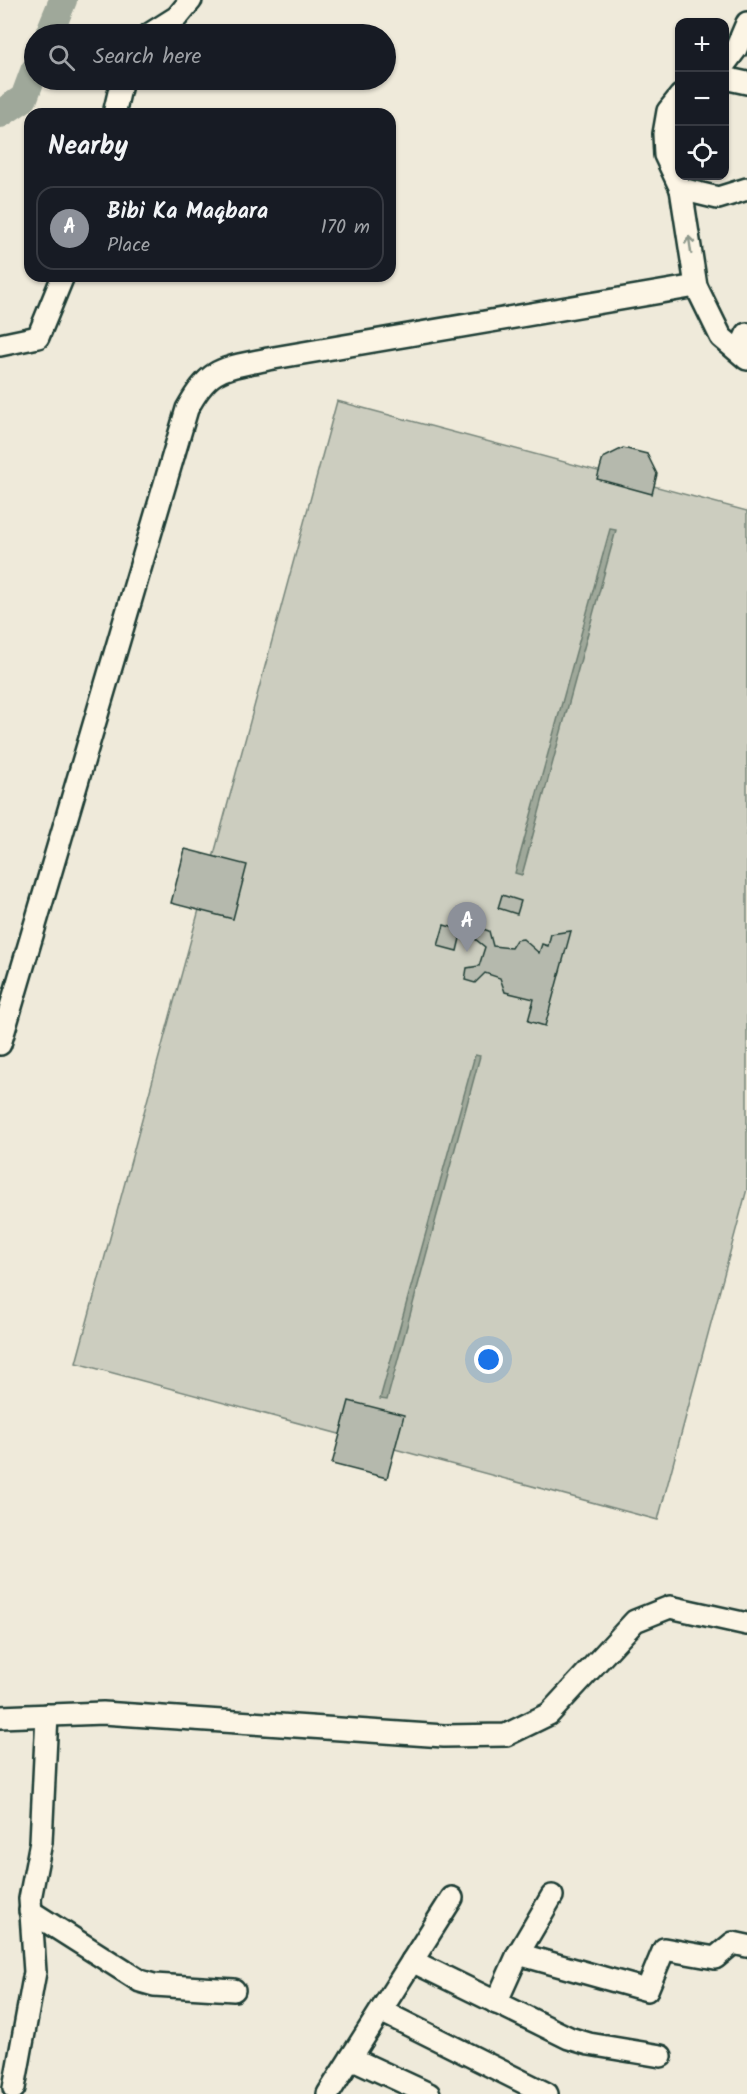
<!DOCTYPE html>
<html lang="en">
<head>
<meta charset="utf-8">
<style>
	:root { --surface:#171b24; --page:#242831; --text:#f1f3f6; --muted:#9ea1a6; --line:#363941; --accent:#8c9099 }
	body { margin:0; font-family:Kalam,sans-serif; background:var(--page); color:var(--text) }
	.controls { position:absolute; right:18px; top:18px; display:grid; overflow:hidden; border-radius:12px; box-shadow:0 2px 4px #0004 }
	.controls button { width:54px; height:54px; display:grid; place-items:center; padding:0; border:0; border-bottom:2px solid var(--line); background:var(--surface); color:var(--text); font:30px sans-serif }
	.you { position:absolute; left:489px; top:1360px; width:21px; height:21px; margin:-15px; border:4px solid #fff; border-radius:50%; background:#1a73e8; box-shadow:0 0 0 9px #1a73e833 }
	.badge { display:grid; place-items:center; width:39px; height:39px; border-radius:50%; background:var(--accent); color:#fff; font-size:20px; font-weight:700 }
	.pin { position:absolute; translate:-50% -50px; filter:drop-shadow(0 2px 3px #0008) }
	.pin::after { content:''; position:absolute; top:32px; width:21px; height:18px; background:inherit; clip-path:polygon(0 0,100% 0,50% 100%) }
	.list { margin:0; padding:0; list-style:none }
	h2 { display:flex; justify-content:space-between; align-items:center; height:78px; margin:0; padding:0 24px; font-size:26px }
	h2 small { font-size:20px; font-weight:400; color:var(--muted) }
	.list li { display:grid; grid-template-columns:39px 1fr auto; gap:18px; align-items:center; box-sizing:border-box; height:84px; margin:0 12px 12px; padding:0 12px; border:2px solid var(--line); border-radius:18px }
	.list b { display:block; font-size:22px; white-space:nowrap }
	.list p { margin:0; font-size:20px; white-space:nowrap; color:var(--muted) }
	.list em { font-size:20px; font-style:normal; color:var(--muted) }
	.icon { flex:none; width:33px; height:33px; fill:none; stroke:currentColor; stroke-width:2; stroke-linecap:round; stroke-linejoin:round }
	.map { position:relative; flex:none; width:747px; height:2094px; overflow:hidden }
	.search { position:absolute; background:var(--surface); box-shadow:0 2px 4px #0004; left:24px; top:24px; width:372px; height:66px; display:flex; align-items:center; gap:15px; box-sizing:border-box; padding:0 21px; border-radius:33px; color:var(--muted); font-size:22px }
	.panel { position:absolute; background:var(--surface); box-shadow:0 2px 4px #0004; left:24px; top:108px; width:372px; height:174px; border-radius:18px }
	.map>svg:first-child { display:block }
	.green { fill:#cccdbf; stroke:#76857a; stroke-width:1.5 }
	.water { fill:#9fa89a; stroke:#6c7d71; stroke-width:1.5 }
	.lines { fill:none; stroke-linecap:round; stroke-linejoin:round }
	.river { stroke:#9fa89a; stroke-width:28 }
	.building { fill:#b5b9ad; stroke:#1f3d34; stroke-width:1.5 }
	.minor-casing { stroke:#1f3d34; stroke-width:26 }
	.minor { stroke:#fcf5e5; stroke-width:21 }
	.oneway { stroke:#8e998c }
</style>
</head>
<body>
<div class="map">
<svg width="747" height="2094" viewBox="0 0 747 2094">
	<rect width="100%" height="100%" fill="#efeada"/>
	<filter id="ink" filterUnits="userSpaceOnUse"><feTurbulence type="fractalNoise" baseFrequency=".0167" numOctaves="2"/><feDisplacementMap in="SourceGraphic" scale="12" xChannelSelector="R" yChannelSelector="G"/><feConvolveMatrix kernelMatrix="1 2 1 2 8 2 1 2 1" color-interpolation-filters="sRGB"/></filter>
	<g filter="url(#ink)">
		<!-- green -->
		<path class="green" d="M337,401L747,511V1189L658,1520L76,1363Z"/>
		<!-- water -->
		<g class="water">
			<path d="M610,529L616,530L522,875L515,873Z"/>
			<path d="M475,1055L480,1056L387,1400L380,1399Z"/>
		</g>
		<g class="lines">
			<!-- river -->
			<g class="river">
				<path d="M49,34L63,0"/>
				<path d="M0,114L24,98L34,71"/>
			</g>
		</g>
		<!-- building -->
		<g class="building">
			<path d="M623,448L647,454L657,474L652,494L597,479L603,458Z"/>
			<path d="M185,849L247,865L233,919L171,903Z"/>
			<path d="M502,895L521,901L517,914L498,908Z"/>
			<path d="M444,925L462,930L457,951L438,946Z"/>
			<path d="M480,928L489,931L493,946L511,948L516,940L523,939L539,953L542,944L548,946L551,934L571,931L545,1026L528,1021L534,999L505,992L500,978L485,973L475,983L465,980L467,968L479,966L485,947L469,934Z"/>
			<path d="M349,1401L404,1415L387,1478L332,1464Z"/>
		</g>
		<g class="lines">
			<!-- minor casing -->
			<g class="minor-casing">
				<g id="minor">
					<path d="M150,34L177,17L191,0"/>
					<path d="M724,65L736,49L747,23"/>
					<path d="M724,78L747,83"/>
					<path d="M680,96L668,111L664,134L665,155L681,189L696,286L721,337L747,359"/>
					<path d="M114,114L122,80"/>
					<path d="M681,189L718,198L747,189"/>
					<path d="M0,345L38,337L63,276"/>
					<path d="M739,351L747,334"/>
					<path d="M0,1044L187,409C210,366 223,369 268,359L696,286"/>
					<path d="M0,1717L103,1713L444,1736L506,1735L549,1714L635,1621L670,1607L747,1624"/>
					<path d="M30,1911L140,1981L154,1985L234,1990"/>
					<path d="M518,1954L647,1990L664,1949L715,1958L733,1943L747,1946"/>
					<path d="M412,1961L569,2038L589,2044L661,2056"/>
					<path d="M496,2003L518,1954L552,1896"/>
					<path d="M381,2011L547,2094"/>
					<path d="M351,2058L429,2094"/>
					<path d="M14,2088L35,1972L30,1899L41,1842L47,1715"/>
					<path d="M328,2094L452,1898"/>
				</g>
			</g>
			<!-- minor -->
			<use href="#minor" class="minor"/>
		</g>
		<!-- one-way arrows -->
		<defs><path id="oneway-shaft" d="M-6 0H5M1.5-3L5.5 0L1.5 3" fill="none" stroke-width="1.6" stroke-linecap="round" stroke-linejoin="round" transform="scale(1.5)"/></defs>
		<use class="oneway" href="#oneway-shaft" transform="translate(690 245) rotate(-98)"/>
	</g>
</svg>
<div class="controls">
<button>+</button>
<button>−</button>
<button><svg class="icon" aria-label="locate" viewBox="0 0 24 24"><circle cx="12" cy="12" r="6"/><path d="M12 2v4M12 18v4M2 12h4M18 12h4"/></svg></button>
</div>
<div class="you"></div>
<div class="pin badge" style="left:467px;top:952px">A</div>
<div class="search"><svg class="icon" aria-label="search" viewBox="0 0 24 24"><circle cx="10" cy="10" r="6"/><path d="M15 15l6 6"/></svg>Search here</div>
<section class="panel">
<h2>Nearby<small></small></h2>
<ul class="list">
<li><span class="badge">A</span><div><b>Bibi Ka Maqbara</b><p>Place</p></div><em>170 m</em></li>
</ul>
</section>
</div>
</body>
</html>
